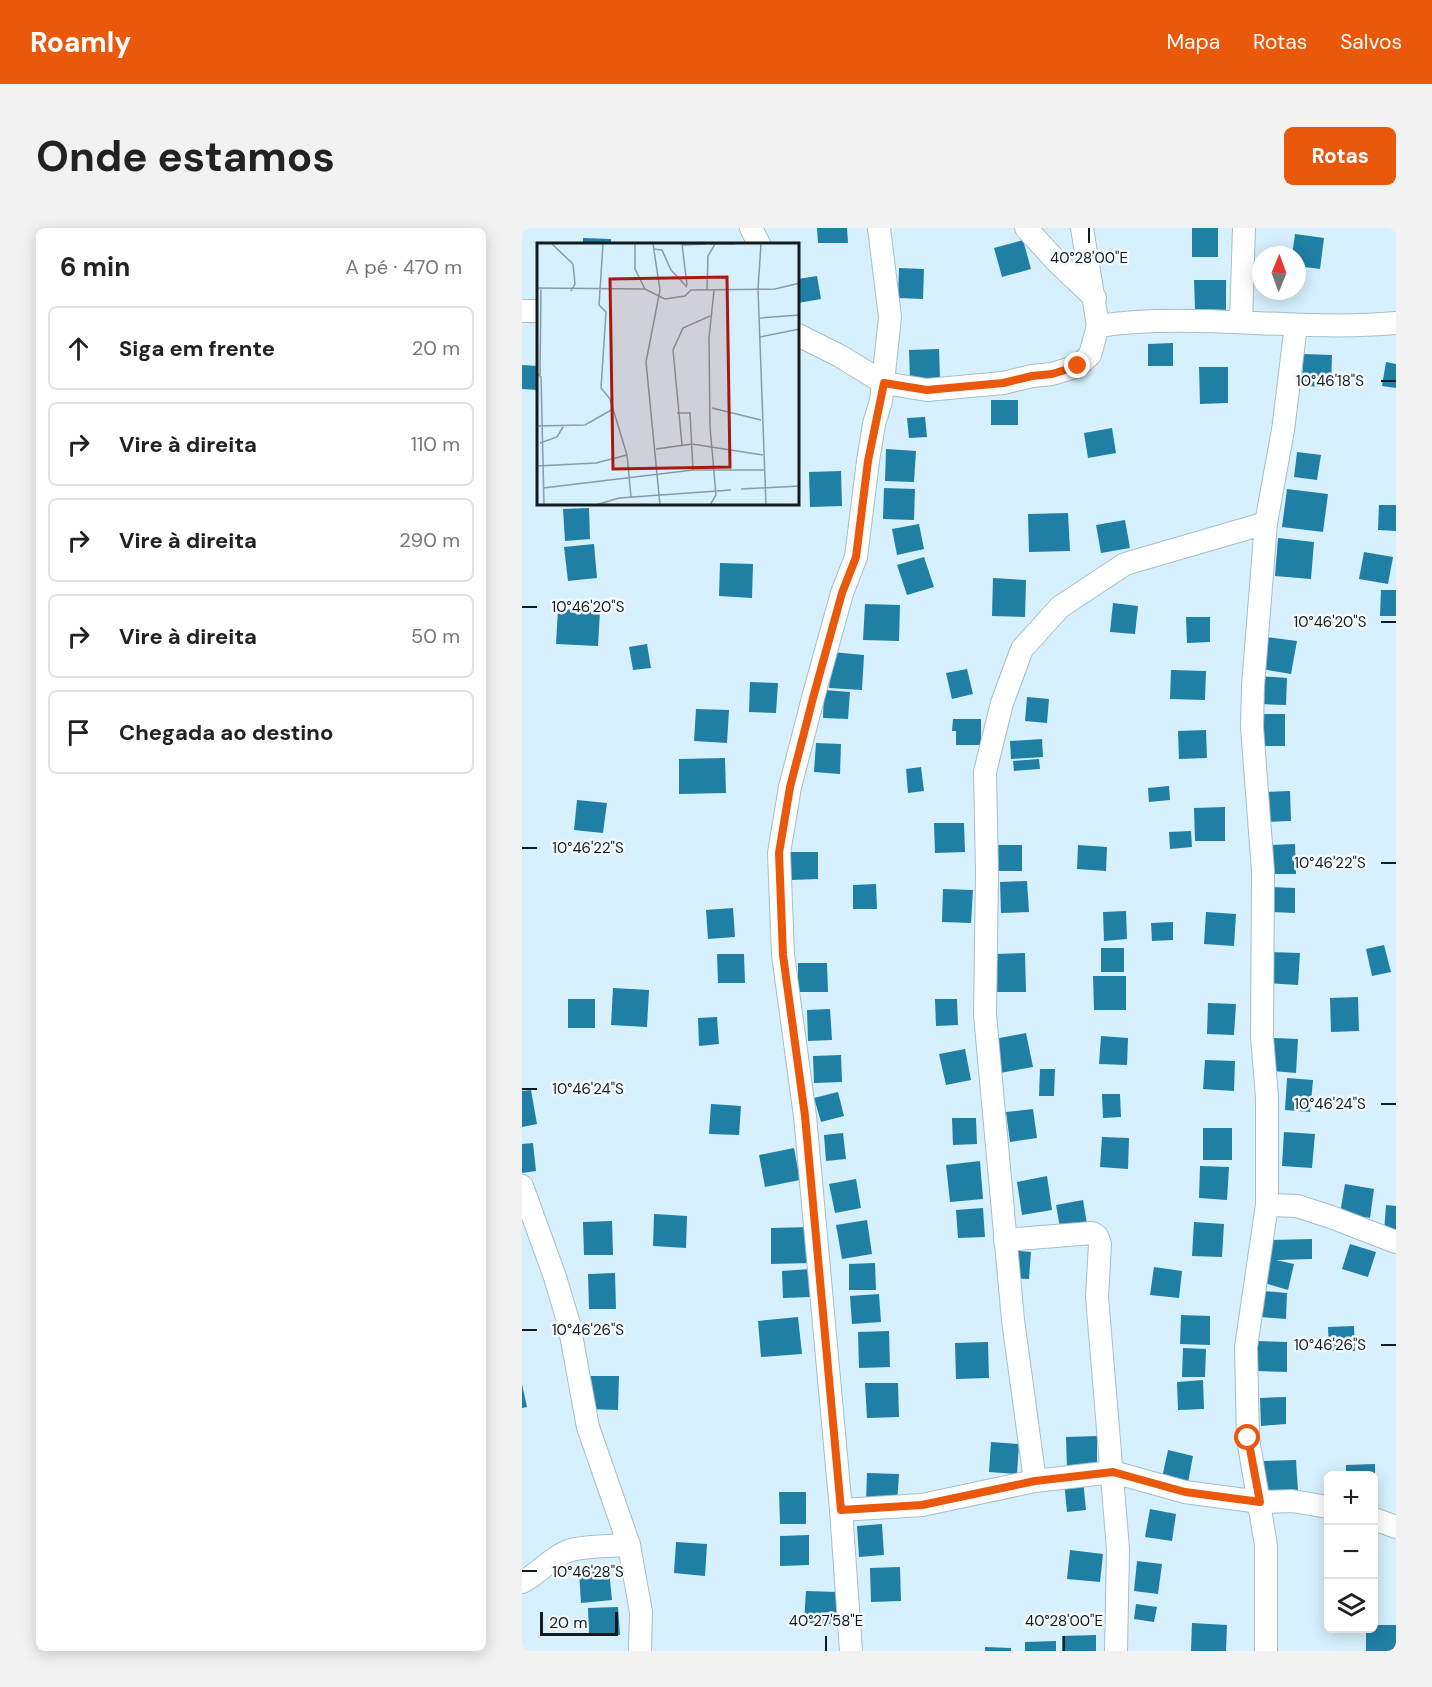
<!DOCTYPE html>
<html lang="pt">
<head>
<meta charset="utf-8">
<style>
	:root { --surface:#fff; --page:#f2f2f2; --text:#222; --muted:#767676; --line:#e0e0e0; --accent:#ea580c }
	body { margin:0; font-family:"DM Sans",sans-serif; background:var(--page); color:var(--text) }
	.controls { position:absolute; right:18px; bottom:18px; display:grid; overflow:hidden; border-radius:9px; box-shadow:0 3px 15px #0003 }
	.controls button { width:54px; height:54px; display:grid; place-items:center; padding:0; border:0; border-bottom:2px solid var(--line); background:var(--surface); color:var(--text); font:30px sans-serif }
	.compass { position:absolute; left:730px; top:18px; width:54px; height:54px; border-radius:50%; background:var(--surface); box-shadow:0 3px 15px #0003; rotate:1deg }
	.scale { position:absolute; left:18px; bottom:15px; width:78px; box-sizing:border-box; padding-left:6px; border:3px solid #121c20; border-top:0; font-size:16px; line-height:21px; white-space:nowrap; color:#121c20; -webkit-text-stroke:4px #f4f9fc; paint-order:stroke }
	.stop { position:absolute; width:18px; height:18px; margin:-14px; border:4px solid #ea580c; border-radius:50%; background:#fff }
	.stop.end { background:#ea580c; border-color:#fff; box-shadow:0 2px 6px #0008 }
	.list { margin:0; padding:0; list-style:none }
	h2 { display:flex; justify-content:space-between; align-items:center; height:78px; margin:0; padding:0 24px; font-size:26px }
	h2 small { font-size:20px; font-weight:400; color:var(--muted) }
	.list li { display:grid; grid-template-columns:39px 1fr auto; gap:18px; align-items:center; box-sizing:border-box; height:84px; margin:0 12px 12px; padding:0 12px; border:2px solid var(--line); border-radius:9px }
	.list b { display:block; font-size:22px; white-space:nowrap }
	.list em { font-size:20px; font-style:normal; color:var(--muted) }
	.icon { flex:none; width:33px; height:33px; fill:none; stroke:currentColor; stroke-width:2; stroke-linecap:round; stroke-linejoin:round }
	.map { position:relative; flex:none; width:874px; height:1423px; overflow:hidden; border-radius:9px }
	header { display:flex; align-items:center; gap:36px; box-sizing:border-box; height:84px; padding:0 30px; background:var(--accent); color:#fff }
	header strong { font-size:28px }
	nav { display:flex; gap:33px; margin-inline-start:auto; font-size:21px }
	.intro { display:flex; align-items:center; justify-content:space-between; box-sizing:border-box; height:144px; padding:0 36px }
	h1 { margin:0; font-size:42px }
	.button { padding:15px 27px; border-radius:9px; background:var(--accent); color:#fff; font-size:21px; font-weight:700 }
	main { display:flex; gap:36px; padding:0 36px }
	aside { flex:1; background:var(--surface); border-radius:9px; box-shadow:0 3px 15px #0003 }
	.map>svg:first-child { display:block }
	.building { fill:#207fa5 }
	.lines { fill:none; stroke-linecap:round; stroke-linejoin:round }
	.minor-casing { stroke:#a5becb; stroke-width:24 }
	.minor { stroke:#fff; stroke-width:22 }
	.route { stroke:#ea580c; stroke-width:8 }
	.ticks { fill:none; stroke:#121c20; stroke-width:2 }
	.inset-road { fill:none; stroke:#889ba5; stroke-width:1.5 }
	.view { fill:#a9180f; fill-opacity:0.15; stroke:#a9180f; stroke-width:3 }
	.inset-edge { fill:none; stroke:#121c20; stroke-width:3 }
	.ticks-label { font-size:15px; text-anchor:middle; fill:#121c20; stroke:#f4f9fc; stroke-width:5; stroke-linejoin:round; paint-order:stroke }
</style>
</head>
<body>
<header>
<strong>Roamly</strong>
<nav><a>Mapa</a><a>Rotas</a><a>Salvos</a></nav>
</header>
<div class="intro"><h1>Onde estamos</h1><a class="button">Rotas</a></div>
<main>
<aside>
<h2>6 min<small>A pé · 470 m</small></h2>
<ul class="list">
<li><svg class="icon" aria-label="ahead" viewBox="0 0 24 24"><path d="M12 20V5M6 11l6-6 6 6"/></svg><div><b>Siga em frente</b></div><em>20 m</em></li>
<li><svg class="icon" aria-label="right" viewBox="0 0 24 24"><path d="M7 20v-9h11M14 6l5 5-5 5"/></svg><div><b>Vire à direita</b></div><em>110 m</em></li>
<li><svg class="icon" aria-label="right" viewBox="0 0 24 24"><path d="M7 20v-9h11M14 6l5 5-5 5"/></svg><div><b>Vire à direita</b></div><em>290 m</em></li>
<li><svg class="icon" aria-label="right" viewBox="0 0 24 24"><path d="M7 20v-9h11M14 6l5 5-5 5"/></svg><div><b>Vire à direita</b></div><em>50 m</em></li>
<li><svg class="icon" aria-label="arrive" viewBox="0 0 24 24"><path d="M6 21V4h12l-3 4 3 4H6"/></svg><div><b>Chegada ao destino</b></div></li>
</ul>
</aside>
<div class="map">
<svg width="874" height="1423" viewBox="0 0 874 1423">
	<rect width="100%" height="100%" fill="#d6f0fd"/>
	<!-- building -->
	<g class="building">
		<path d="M295,0H325L326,15H296Z"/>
		<rect x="670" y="0" width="26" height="29"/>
		<path d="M773,6L802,10L798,41L775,38V27H770Z"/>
		<path d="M61,10L89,11V16H61Z"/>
		<path d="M501,12L509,41L480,49L472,20Z"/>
		<path d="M377,40L402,41L401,71L376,70Z"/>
		<path d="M295,48L299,71L276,75V51Z"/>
		<path d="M672,52H704V82L673,81Z"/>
		<path d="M651,115V138H626V116Z"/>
		<path d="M417,121L418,150L388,151L387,122Z"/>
		<path d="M781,126L810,127L809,159L780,158Z"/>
		<path d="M864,134L874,136V160L860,158Z"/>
		<path d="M0,137L16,138V162L0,161Z"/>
		<path d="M677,139H706V175L678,176Z"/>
		<rect x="469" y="172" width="27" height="25"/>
		<path d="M403,189L405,209L387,210L385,190Z"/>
		<path d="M590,200L594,225L566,230L562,205Z"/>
		<path d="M364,221L394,223L392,254L363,253Z"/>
		<path d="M775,224L799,227L795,252L772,249Z"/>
		<path d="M319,243L320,278L288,279L287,244Z"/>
		<path d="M362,260L393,261L392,292L361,291Z"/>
		<path d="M765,261L806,266L801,304L760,299Z"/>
		<path d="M857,277H874V303L856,302Z"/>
		<path d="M67,280L68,311L43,313L41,281Z"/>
		<path d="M546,285L548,323L507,324L506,286Z"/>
		<path d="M603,292L608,320L579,325L574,297Z"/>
		<path d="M397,296L402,321L375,327L370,301Z"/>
		<path d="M756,310L792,314L789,351L753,348Z"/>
		<path d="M72,316L75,350L46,353L42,319Z"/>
		<path d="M842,324L871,329L866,356L837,351Z"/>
		<path d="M402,329L412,359L385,367L375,337Z"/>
		<path d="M198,335L231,336L230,370L197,368Z"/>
		<path d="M471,350L504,352L503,389L470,388Z"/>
		<path d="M859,362H874V388H858Z"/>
		<path d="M591,375L616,378L613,406L588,404Z"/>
		<path d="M343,376L378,377L377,413L341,412Z"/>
		<path d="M36,381L78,383L76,418L34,416Z"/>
		<path d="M664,389H688V414L665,415Z"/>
		<path d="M744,409L775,413L769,446L739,441Z"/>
		<path d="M125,416L129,440L111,442L107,419Z"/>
		<path d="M310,424L342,427L340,462L307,460Z"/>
		<path d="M445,441L451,466L430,471L424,445Z"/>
		<path d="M649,442L684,443L683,472L648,471Z"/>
		<path d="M737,448L765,450L764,477L735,476Z"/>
		<path d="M228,454L256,455L254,485L227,484Z"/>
		<path d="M302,462L328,464L326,491L301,490Z"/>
		<path d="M505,469L527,471L525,495L503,493Z"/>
		<path d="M174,481L207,482L205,515L172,513Z"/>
		<rect x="736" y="486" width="27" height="32"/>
		<path d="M431,491H459V517H434V503H430Z"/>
		<path d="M684,502L685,530L657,531L656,503Z"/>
		<path d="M520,511L521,529L489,531L488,513Z"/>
		<path d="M294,515L319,516L318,546L292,544Z"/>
		<path d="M203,530L204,565L157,566V531Z"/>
		<path d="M517,531L518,541L492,543L491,533Z"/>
		<path d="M399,539L402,563L386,565L384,541Z"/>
		<path d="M647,558L648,572L627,574L626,560Z"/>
		<path d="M768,563L769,593L742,594V564Z"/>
		<path d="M55,572L85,575L81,605L52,602Z"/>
		<path d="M703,579V613H673L672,580Z"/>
		<path d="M412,595H442L443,624L413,625Z"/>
		<path d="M669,603L670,619L648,621L647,604Z"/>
		<path d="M773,616L774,646H748L747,617Z"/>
		<rect x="474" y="617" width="26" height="26"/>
		<path d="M556,617L585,619L584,643L555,641Z"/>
		<path d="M269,624H296V651L269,652Z"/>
		<path d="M505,653L507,684L479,685L478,654Z"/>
		<path d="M354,656L355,681H331V657Z"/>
		<path d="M749,659L773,660V685L749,684Z"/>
		<path d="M421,661L451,662L449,695L420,694Z"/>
		<path d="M211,680L213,709L186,711L184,682Z"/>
		<path d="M604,683L605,711L582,713L581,684Z"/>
		<path d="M684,684L714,686L712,718L682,716Z"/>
		<path d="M651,694V712L630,713L629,695Z"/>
		<path d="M862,717L869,744L850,748L844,721Z"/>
		<rect x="579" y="720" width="23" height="24"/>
		<path d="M747,724L778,725L776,757L746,755Z"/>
		<path d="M503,725L504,764H471V726Z"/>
		<path d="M195,726H222L223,755H196Z"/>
		<path d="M276,735H305L306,764H276Z"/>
		<path d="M571,748H604V782H572Z"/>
		<path d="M91,760L127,762L125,799L89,797Z"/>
		<path d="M836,769L837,803L809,804L808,770Z"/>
		<rect x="46" y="771" width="27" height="29"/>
		<path d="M413,771H435L436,797L414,798Z"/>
		<path d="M686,775L714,776L712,807L685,806Z"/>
		<path d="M308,781L310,812L286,813L285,782Z"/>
		<path d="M195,789L197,816L177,818L176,790Z"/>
		<path d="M504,805L511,839L478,845L472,811Z"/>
		<path d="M579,808L606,810L605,837L577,836Z"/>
		<path d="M752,810L776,811L774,845L750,843Z"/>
		<path d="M443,821L449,852L424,857L417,826Z"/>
		<path d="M319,827L320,854L292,855L291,828Z"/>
		<path d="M683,832L713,833L712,863L681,861Z"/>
		<path d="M518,841H533L532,868H517Z"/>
		<path d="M765,850L791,852L788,884L763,882Z"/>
		<path d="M9,862L15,896L0,899V863Z"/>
		<path d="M316,864L322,888L299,894L292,870Z"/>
		<path d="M580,866H598L599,889L581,890Z"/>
		<path d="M189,876L219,878L217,907L187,906Z"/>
		<path d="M511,881L515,910L488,914L484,884Z"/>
		<path d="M430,890H454L455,916L431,917Z"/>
		<rect x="681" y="900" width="29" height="32"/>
		<path d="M762,904L793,906L790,940L760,938Z"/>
		<path d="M321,905L324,931L304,933L302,907Z"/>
		<path d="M580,909L607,910L606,941L578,939Z"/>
		<path d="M11,915L14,943L0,945V916Z"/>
		<path d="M272,920L278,952L243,959L237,927Z"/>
		<path d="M458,933L461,971L428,974L424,937Z"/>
		<path d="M678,938L707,939L705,972L677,970Z"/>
		<path d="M525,948L530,982L500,987L495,954Z"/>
		<path d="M334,951L339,980L313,985L307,956Z"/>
		<path d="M823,956L852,961L848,990L818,985Z"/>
		<path d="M561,972L565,996L538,1000L534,977Z"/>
		<path d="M864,977L874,978V1006L862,1005Z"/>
		<path d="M461,980L463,1009L436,1010L434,982Z"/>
		<path d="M132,986L165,988L164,1020L131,1018Z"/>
		<path d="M345,992L350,1026L320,1031L314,997Z"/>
		<path d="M90,993L91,1027H62L61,994Z"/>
		<path d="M672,994L702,996L700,1029L670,1028Z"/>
		<path d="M288,999V1035L249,1036V1000Z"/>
		<path d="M790,1011V1031L754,1032L772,1036L766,1062L742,1055L747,1012Z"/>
		<path d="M828,1016L854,1024L846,1049L820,1041Z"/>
		<path d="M487,1022L509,1024L507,1051L485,1050Z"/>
		<path d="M353,1035L354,1062H327V1036Z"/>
		<path d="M632,1039L660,1043L657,1070L628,1067Z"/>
		<path d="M288,1041L289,1069L261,1070L260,1043Z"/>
		<path d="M93,1045L94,1081H67L66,1046Z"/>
		<path d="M741,1063L765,1065L764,1091L739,1089Z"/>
		<path d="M357,1066L359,1094L330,1096L328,1068Z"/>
		<path d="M659,1087L688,1088V1117L658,1116Z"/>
		<path d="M276,1089L280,1126L239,1129L236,1093Z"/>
		<path d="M832,1098L833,1123H807L806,1099Z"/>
		<path d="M367,1103L368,1139L337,1140L336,1104Z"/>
		<path d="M734,1113L765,1114V1144L734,1143Z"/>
		<path d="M466,1114L467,1150L434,1151L433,1115Z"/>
		<path d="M661,1120L684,1121L683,1149H660Z"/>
		<path d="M66,1148H97L96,1182L65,1181Z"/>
		<path d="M681,1152L682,1181L656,1182L655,1154Z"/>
		<path d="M343,1155H376L377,1189L345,1190Z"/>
		<path d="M0,1156L5,1179L0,1180Z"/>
		<path d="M764,1169V1196L739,1198L738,1170Z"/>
		<path d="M575,1208V1241L545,1242L544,1209Z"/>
		<path d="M469,1214L497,1216L495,1246L467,1244Z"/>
		<path d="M646,1222L671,1228L665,1260L639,1254Z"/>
		<path d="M774,1232L776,1263L743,1265L741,1233Z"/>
		<path d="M853,1236V1248H824V1237Z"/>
		<path d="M345,1245L377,1246L375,1275L344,1273Z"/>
		<path d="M561,1252L564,1282L545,1284L542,1253Z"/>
		<path d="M257,1264H284V1296H258Z"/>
		<path d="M628,1281L654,1286L650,1313L623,1309Z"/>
		<path d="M360,1296L362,1327L337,1329L335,1298Z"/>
		<path d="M287,1307V1337L258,1338V1308Z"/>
		<path d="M154,1314L185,1316L183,1348L152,1345Z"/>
		<path d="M548,1322L581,1326L578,1354L545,1351Z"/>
		<path d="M615,1333L640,1336L636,1366L612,1363Z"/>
		<path d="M378,1339L379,1373L349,1374L348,1340Z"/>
		<path d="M87,1342L90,1372L59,1375L57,1344Z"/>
		<path d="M284,1363L316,1364L315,1396L282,1395Z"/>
		<path d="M614,1376L635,1379L632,1394L612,1391Z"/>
		<path d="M96,1379L98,1407L67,1408L66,1380Z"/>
		<path d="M670,1395L705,1397L704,1423H669Z"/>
		<path d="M852,1397H874V1423H844V1400H852Z"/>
		<path d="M574,1407V1423H540V1408Z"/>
		<path d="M534,1413V1423H503V1414Z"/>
		<path d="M463,1419L489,1420V1423H463Z"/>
	</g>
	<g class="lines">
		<!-- minor casing -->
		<g class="minor-casing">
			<g id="minor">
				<path d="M229,0L237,16"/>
				<path d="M504,0L535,34L573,70"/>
				<path d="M560,0L576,98"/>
				<path d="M0,83H16"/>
				<path d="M719,94L722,0"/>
				<path d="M276,107L318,128L362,155L405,162L481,155L510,148L530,146L556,138L568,127L576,98C675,84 775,104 874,95"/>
				<path d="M0,958L33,1049L47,1096L66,1199L107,1317L119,1384L118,1423"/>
				<path d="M745,977L775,978L809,989L874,1014"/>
				<path d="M483,1012L570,1005L575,1008L578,1016L575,1069L596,1321L594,1423"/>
				<path d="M513,1253L491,1092L463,787L465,643L463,544L480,475L500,421L538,379L603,336L744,295"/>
				<path d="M319,1282L400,1277L513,1253L591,1244L663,1264L738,1274L770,1273L806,1279"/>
				<path d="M852,1291L874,1299"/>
				<path d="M0,1354C17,1346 29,1329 46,1323C60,1318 91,1318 107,1317"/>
				<path d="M329,1423L319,1282L283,888L261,727L257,625L268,559L291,470L320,365L334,329L346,233L352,196L359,173L368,89L357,0"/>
				<path d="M744,1423V1317L726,1211L724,1119L745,977V869L740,809L741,643L730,499L731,458L744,295L761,202L774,97"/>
			</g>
		</g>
		<!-- minor -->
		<use href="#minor" class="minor"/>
	</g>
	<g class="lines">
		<!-- route -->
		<path class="route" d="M556,138L530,146L510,148L481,155L405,162L362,155L346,233L334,329L320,365L291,470L268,559L257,625L261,727L283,888L319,1282L400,1277L513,1253L591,1244L663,1264L738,1274L726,1210"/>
	</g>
	<!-- ticks -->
	<path class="ticks" d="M567,15V0M859,153H874M0,379H15M859,394H874M0,620H15M859,635H874M0,861H15M859,876H874M0,1102H15M859,1117H874M0,1343H15M304,1423V1408M542,1423V1408"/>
	<!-- overview -->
	<g transform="translate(15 15)">
		<rect width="262" height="262" fill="#d6f0fd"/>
		<path class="inset-road" d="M15,1L36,21L38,41L34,48M66,1L62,62L69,69L64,145L73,156L90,212L94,254M98,1V26L108,46M116,1L123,47L109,119L123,262M145,1L150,42M172,1H198M224,1L221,46L229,262M145,2L170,1M116,6L125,7L134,27L150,44M0,45L108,46L128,56L148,53L154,47L238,46L263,40M170,46L171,13L178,1M223,75L263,72M223,94L263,86M0,130L4,134L7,262M3,132L4,45M175,165L224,177M140,170H153L156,227M0,183L48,182L76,166M3,200L20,194L26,184M145,202L136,107L146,85L173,73M119,206L155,201L226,212M0,223L59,220L90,212M6,245L156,227H227M204,246L263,243M59,262L82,255L194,247M173,262L179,252L173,184L172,95L177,47"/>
		<path class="view" d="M190,34L193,224L76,226L73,36Z"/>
		<rect width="262" height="262" class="inset-edge"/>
	</g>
	<g class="ticks-label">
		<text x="567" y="35">40°28'00"E</text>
		<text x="808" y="158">10°46'18"S</text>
		<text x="66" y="384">10°46'20"S</text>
		<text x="808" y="399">10°46'20"S</text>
		<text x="66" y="625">10°46'22"S</text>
		<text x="808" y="640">10°46'22"S</text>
		<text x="66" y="866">10°46'24"S</text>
		<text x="808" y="881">10°46'24"S</text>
		<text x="66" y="1107">10°46'26"S</text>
		<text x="808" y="1122">10°46'26"S</text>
		<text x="66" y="1349">10°46'28"S</text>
		<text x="304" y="1398">40°27'58"E</text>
		<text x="542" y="1398">40°28'00"E</text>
	</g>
</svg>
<div class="controls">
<button>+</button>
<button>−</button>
<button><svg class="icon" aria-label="layers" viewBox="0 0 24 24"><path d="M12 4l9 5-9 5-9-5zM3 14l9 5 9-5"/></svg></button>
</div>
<svg class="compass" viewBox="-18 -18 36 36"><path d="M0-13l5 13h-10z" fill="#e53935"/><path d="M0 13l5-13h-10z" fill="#767676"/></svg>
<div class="scale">20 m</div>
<div class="stop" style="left:726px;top:1210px"></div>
<div class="stop end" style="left:556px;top:138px"></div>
</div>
</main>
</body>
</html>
